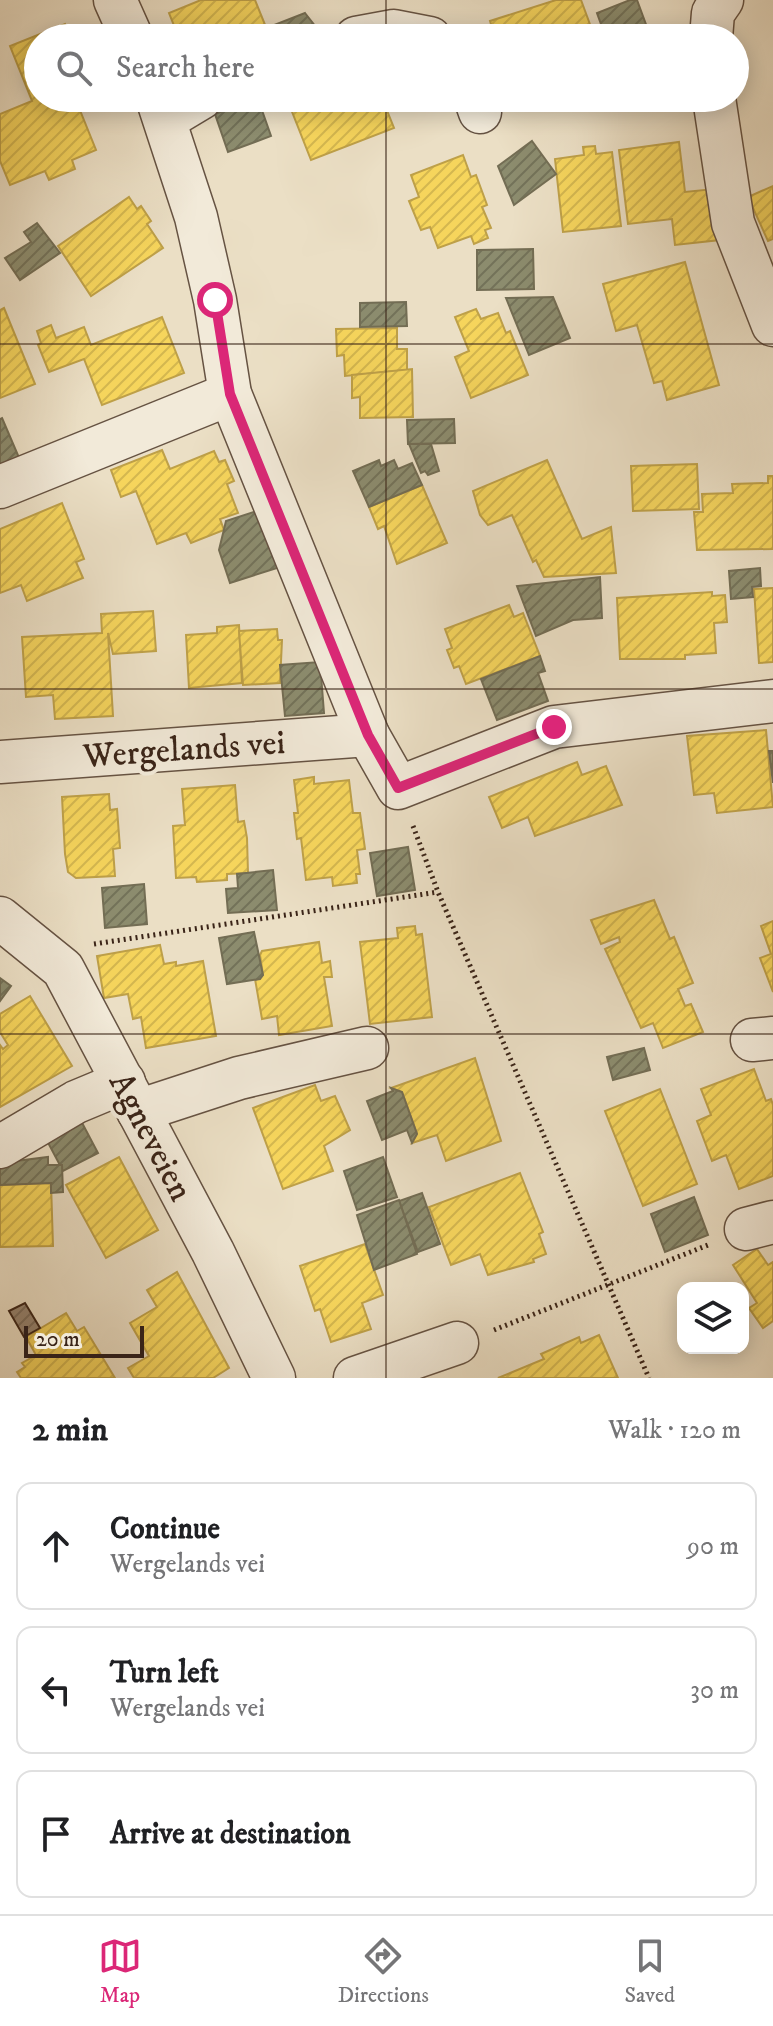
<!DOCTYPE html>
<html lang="en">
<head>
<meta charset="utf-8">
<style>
	:root { --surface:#fff; --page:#f6f6f6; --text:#202124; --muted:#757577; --line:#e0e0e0; --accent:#db2777 }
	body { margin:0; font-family:"IM FELL DW Pica",serif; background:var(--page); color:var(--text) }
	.controls { position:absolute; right:24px; bottom:24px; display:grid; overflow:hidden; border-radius:16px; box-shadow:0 4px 20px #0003 }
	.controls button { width:72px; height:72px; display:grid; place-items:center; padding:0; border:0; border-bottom:2px solid var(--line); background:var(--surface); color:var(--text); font:40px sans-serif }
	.scale { position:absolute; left:24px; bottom:20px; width:120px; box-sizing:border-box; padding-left:8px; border:4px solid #3a2418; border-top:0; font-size:22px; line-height:28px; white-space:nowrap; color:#3a2418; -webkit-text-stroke:6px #f2ead9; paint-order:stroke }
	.stop { position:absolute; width:24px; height:24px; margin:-18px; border:6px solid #db2777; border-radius:50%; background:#fff }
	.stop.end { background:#db2777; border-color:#fff; box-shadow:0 2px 8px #0008 }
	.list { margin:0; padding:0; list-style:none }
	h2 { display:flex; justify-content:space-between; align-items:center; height:104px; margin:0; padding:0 32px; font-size:34px }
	h2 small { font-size:26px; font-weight:400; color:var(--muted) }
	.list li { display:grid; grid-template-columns:52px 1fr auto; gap:24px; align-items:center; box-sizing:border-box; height:128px; margin:0 16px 16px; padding:0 16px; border:2px solid var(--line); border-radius:16px }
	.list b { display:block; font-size:30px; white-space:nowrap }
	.list p { margin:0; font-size:26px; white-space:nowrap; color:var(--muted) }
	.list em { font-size:26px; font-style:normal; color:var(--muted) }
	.icon { flex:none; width:44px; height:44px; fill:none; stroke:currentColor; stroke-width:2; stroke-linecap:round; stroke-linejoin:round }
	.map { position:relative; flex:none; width:773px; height:1378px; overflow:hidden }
	.search { position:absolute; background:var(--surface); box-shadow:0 4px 20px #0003; left:24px; right:24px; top:24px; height:88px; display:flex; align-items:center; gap:20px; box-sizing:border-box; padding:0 28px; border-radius:44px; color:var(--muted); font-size:30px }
	.sheet { height:536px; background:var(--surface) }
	nav { display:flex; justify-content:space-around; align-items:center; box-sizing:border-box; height:112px; border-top:2px solid var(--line); background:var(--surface); font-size:22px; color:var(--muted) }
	nav a { display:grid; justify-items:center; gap:4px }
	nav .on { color:var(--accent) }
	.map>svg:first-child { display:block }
	.homes { fill:url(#homes-hatch); stroke:#bea048; stroke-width:2 }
	.industry { fill:url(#industry-hatch); stroke:#736d54; stroke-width:2 }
	.building { fill:url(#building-hatch); stroke:#3a2418; stroke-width:2 }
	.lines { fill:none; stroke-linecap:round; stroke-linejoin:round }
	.minor-casing { stroke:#665343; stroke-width:45 }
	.path { stroke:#3a2418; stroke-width:5; stroke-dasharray:2 4; stroke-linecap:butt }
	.minor { stroke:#f2ead9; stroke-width:42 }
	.route { stroke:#db2777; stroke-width:10 }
	.grid { fill:none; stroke:#3a2418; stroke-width:2; stroke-opacity:0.55 }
	.labels { text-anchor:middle; stroke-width:8; stroke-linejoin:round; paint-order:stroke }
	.street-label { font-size:34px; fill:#3a2418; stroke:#f2ead9 }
</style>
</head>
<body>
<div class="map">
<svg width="773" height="1378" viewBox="0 0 773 1378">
	<defs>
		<pattern id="homes-hatch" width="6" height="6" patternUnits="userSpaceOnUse" patternTransform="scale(2)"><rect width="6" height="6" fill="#f6d55c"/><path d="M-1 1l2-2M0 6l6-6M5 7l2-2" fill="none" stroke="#d4b74f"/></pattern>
		<pattern id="industry-hatch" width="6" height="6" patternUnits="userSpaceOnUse" patternTransform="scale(2)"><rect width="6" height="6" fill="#8c8c6e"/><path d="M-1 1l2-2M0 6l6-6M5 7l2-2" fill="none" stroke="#737259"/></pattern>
		<pattern id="building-hatch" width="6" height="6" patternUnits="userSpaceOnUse" patternTransform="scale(2)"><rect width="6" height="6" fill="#968572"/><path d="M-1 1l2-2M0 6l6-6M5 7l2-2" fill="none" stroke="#7b6d5d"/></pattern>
	</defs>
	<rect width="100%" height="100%" fill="#ebdfc5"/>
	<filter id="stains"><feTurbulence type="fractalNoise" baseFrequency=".0025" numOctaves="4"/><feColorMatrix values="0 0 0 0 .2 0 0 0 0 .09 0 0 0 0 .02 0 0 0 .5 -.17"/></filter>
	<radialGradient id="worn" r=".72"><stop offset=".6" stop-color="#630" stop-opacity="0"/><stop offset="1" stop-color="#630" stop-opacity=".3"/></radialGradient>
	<!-- homes -->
	<g class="homes">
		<path d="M201,0H255L270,37L179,38L169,13Z"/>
		<path d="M556,0H581L595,38H495L490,21Z"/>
		<path d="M65,24L70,38H38V98H75L96,150L72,160L75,169L49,180L45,171L10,185L0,161V114L32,101L10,46Z"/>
		<path d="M382,98L394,128L311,160L287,99Z"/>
		<path d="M679,142L685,192L714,189L720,240L675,245L672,219L628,224L619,150Z"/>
		<path d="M595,146L596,154L612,152L621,226L563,232L555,159L584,155L583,147Z"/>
		<path d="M463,155L471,177L476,175L487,205L482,207L491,228L485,230L488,238L474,244L471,236L438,248L430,227L421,230L409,201L419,197L411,175Z"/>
		<path d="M773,186V239L768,241L748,197Z"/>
		<path d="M129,197L137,209L141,206L151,221L147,224L163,248L91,296L58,246Z"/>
		<path d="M685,262L719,385L667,400L662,381L654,383L637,325L616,331L603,284Z"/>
		<path d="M4,308L35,384L0,398V310Z"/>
		<path d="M476,309L481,319L498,313L506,333L510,331L528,375L471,398L455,357L469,351L455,317Z"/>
		<path d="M162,317L184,373L102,405L84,359L49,372L38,345L41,343L37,331L51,325L56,338L84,327L91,345Z"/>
		<path d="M397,328V349H407V370L345,376L344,355L337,356L336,329Z"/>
		<path d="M412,369L413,417L360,418V397L352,398V375Z"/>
		<path d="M162,450L170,469L214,451L219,462L225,460L234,481L227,484L238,513L220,519L224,530L191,543L186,533L157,544L136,491L121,497L111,470Z"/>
		<path d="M547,460L582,539L611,527L616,573L544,577L536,560L533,562L512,515L488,525L480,515L473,491Z"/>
		<path d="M697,464L699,509L633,511L631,466Z"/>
		<path d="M768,476H773V549L697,550L694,512H703L702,494L733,493L732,484L768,483Z"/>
		<path d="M422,485L447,543L397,564L384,526L378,529L369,507Z"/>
		<path d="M62,503L84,559L76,562L83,578L27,601L21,585L0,593V529Z"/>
		<path d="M773,588V662L759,663L754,589Z"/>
		<path d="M712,592V596L725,595L727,622L714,623L716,653L685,655V659H620L617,598Z"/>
		<path d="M509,605L514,617L523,613L540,656L466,684L459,666L454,668L447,650L452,648L445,629Z"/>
		<path d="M153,611L156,651L113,654L108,633L113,716L55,719L53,695L26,697L22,637L102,633L101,614Z"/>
		<path d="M239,625L242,683L189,688L186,635L217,633V627Z"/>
		<path d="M277,629L278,640H282L280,683L243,685L239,631Z"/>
		<path d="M766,730L773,807L717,813L714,793L694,795L687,736Z"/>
		<path d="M577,762L582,775L606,766L622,805L535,836L528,817L502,828L489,797Z"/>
		<path d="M314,777V784L349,780L353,813H360L365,849L357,850L360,874H356L357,883L333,886L332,877L306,880L301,838L297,839L294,813H298L294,780Z"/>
		<path d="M235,785L238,822L244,821L247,838L248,873L227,874V880L197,882L196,877L176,878L173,826L185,825L182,789Z"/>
		<path d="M109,794L110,810L117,809L120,848L113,849L115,876L76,878L68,872L65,854L62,797Z"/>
		<path d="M654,900L670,939L674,937L693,983L678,989L685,1006L691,1004L703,1032L663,1048L653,1023L641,1028L605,949L620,942L619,937L601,944L591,920Z"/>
		<path d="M773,921V992L760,958L771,954L761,926Z"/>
		<path d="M415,926L416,935L422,934L432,1017L370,1024L360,942L398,938L397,928Z"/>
		<path d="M319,942L322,963L330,961L332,977H324L332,1026L279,1035L277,1016L262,1019L255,979L263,975L260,955L262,951Z"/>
		<path d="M160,945L164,964L176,962V966L203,961L216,1036L146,1048L141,1017L133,1019L128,994L104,998L97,956Z"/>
		<path d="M30,996L72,1066L0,1107V1045L3,1049L8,1045L0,1032V1014Z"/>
		<path d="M475,1058L501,1141L446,1161L437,1135L412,1143L417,1134L402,1092L391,1088Z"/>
		<path d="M754,1069L766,1101L771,1099L773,1105V1176L739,1189L726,1155L712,1161L697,1121L711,1115L701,1089Z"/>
		<path d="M315,1085L321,1101L335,1096L350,1130L324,1146L333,1171L283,1189L253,1108Z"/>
		<path d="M660,1089L697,1184L643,1206L605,1111Z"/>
		<path d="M119,1157L158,1230L106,1258L66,1185Z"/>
		<path d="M520,1173L543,1232L539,1234L546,1254L533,1259L534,1262L488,1275L480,1254L451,1265L429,1207Z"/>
		<path d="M51,1183L53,1246L0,1247V1185Z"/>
		<path d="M365,1244L383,1295L362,1303L371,1329L331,1342L320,1309L315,1311L300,1266Z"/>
		<path d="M757,1249L768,1265L773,1262V1321L763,1328L749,1308L757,1303L733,1265Z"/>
		<path d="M177,1272L229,1368L213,1378H134L128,1368L149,1356L130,1323L157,1307L147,1290Z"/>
		<path d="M66,1313L77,1331L84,1327L115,1378H21L17,1372L25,1367L22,1363L36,1355L26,1337Z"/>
		<path d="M599,1335L618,1378H498L544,1359L541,1354L579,1337L581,1343Z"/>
	</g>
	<!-- industry -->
	<g class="industry">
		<path d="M630,0H637L651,38H606L597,13Z"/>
		<path d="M305,13L323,36L279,38L274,25Z"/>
		<path d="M258,99L271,136L228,152L215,114Z"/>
		<path d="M532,141L556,174L514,205L498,166Z"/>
		<path d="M37,223L60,253L20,280L5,258L31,242L24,232Z"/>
		<path d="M533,249L534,289L477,290V250Z"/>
		<path d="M553,297L570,338L529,355L506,298Z"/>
		<path d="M406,302L407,326L360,327V303Z"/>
		<path d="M2,418L20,460L0,468V419Z"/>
		<path d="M454,419L455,443L408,444L407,420Z"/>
		<path d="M409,444H431L439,471L428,475L425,471L421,473Z"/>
		<path d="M379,460L381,466L394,460L398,469L412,463L422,485L369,507L353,471Z"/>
		<path d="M263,509L283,566L230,583L219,550L226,521Z"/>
		<path d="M760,568L761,586L752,587L753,597L731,599L729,571Z"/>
		<path d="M600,577L602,618L573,620L536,636L517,586Z"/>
		<path d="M540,656L545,671L538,673L548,701L497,720L481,679Z"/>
		<path d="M320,662L324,713L285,716L280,665Z"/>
		<path d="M769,751H773V783Z"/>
		<path d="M408,847L415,890L377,896L370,853Z"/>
		<path d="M273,870L277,910L228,913L226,889L238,888L237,874Z"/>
		<path d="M144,884L147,924L105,928L102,888Z"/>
		<path d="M254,932L263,975L260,979L227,984L219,938Z"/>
		<path d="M0,978L11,986L0,1001Z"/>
		<path d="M644,1048L650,1070L613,1080L607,1057Z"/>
		<path d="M391,1088L402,1092L417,1134L412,1143L407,1130L382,1140L367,1101L393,1091Z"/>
		<path d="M80,1119L98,1153L63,1171L45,1137Z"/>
		<path d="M48,1157V1165H62L63,1192L51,1193V1183L0,1185V1163Z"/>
		<path d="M383,1157L397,1197L357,1210L344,1171Z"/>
		<path d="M422,1193L440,1244L418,1252L399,1201Z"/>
		<path d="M694,1197L708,1235L665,1252L651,1214Z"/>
		<path d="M399,1200L417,1254L374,1270L357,1215Z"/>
	</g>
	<!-- building -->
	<path class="building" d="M25,1303L40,1328L24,1337L9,1311Z"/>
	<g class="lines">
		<!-- minor casing -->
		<g class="minor-casing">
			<g id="minor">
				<path d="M115,0L132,38"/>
				<path d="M356,38L394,31L430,38"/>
				<path d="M711,38L713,13L722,0"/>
				<path d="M157,98L196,217L215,300L230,394L368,735L398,788L554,727L773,701"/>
				<path d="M475,98L480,112"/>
				<path d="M714,98L733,223L773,325"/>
				<path d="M166,119L201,98"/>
				<path d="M0,487L230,394"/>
				<path d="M0,762L368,735"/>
				<path d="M0,918L63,969L213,1252L274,1378"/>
				<path d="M752,1040L773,1038"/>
				<path d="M138,1111L239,1078L367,1048"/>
				<path d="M0,1147L76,1102L124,1082"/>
				<path d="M746,1229L773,1222"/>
				<path d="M355,1378L457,1343"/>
			</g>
		</g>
		<!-- path -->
		<g class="path">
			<path d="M413,826L438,892L649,1378"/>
			<path d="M94,944L438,892"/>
			<path d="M494,1330L708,1245"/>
		</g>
		<!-- minor -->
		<use href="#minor" class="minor"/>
	</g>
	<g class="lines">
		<!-- route -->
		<path class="route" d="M215,300L230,394L368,735L398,788L554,727"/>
	</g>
	<!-- grid -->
	<path class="grid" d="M386,0V38M386,98V1378M0,344H773M0,689H773M0,1034H773"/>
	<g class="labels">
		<!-- street labels -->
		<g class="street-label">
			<text transform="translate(184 748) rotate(-4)" y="12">Wergelands vei</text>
			<text transform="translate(152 1136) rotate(62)" y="12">Agneveien</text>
		</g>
	</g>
	<rect width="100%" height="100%" filter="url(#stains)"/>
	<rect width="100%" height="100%" fill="url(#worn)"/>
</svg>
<div class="controls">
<button><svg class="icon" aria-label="layers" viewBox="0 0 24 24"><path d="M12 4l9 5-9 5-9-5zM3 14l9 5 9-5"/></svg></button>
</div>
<div class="scale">20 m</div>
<div class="stop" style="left:215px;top:300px"></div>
<div class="stop end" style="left:554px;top:727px"></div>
<div class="search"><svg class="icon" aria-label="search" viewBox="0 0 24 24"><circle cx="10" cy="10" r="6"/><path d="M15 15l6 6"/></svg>Search here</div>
</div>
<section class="sheet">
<h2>2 min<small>Walk · 120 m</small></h2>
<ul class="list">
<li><svg class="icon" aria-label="ahead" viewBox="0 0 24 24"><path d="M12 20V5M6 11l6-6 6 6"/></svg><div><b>Continue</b><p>Wergelands vei</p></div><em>90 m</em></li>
<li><svg class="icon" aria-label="left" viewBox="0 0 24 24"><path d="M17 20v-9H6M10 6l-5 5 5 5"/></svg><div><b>Turn left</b><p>Wergelands vei</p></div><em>30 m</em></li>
<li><svg class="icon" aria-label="arrive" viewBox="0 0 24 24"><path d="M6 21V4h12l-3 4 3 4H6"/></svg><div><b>Arrive at destination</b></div></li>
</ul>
</section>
<nav>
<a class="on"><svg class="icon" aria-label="map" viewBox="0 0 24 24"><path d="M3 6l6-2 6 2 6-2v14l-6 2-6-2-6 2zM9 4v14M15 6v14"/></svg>Map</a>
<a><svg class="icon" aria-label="directions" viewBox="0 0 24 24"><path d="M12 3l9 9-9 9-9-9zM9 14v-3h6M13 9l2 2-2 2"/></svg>Directions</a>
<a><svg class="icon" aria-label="saved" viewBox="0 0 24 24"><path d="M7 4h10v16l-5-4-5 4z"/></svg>Saved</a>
</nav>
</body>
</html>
